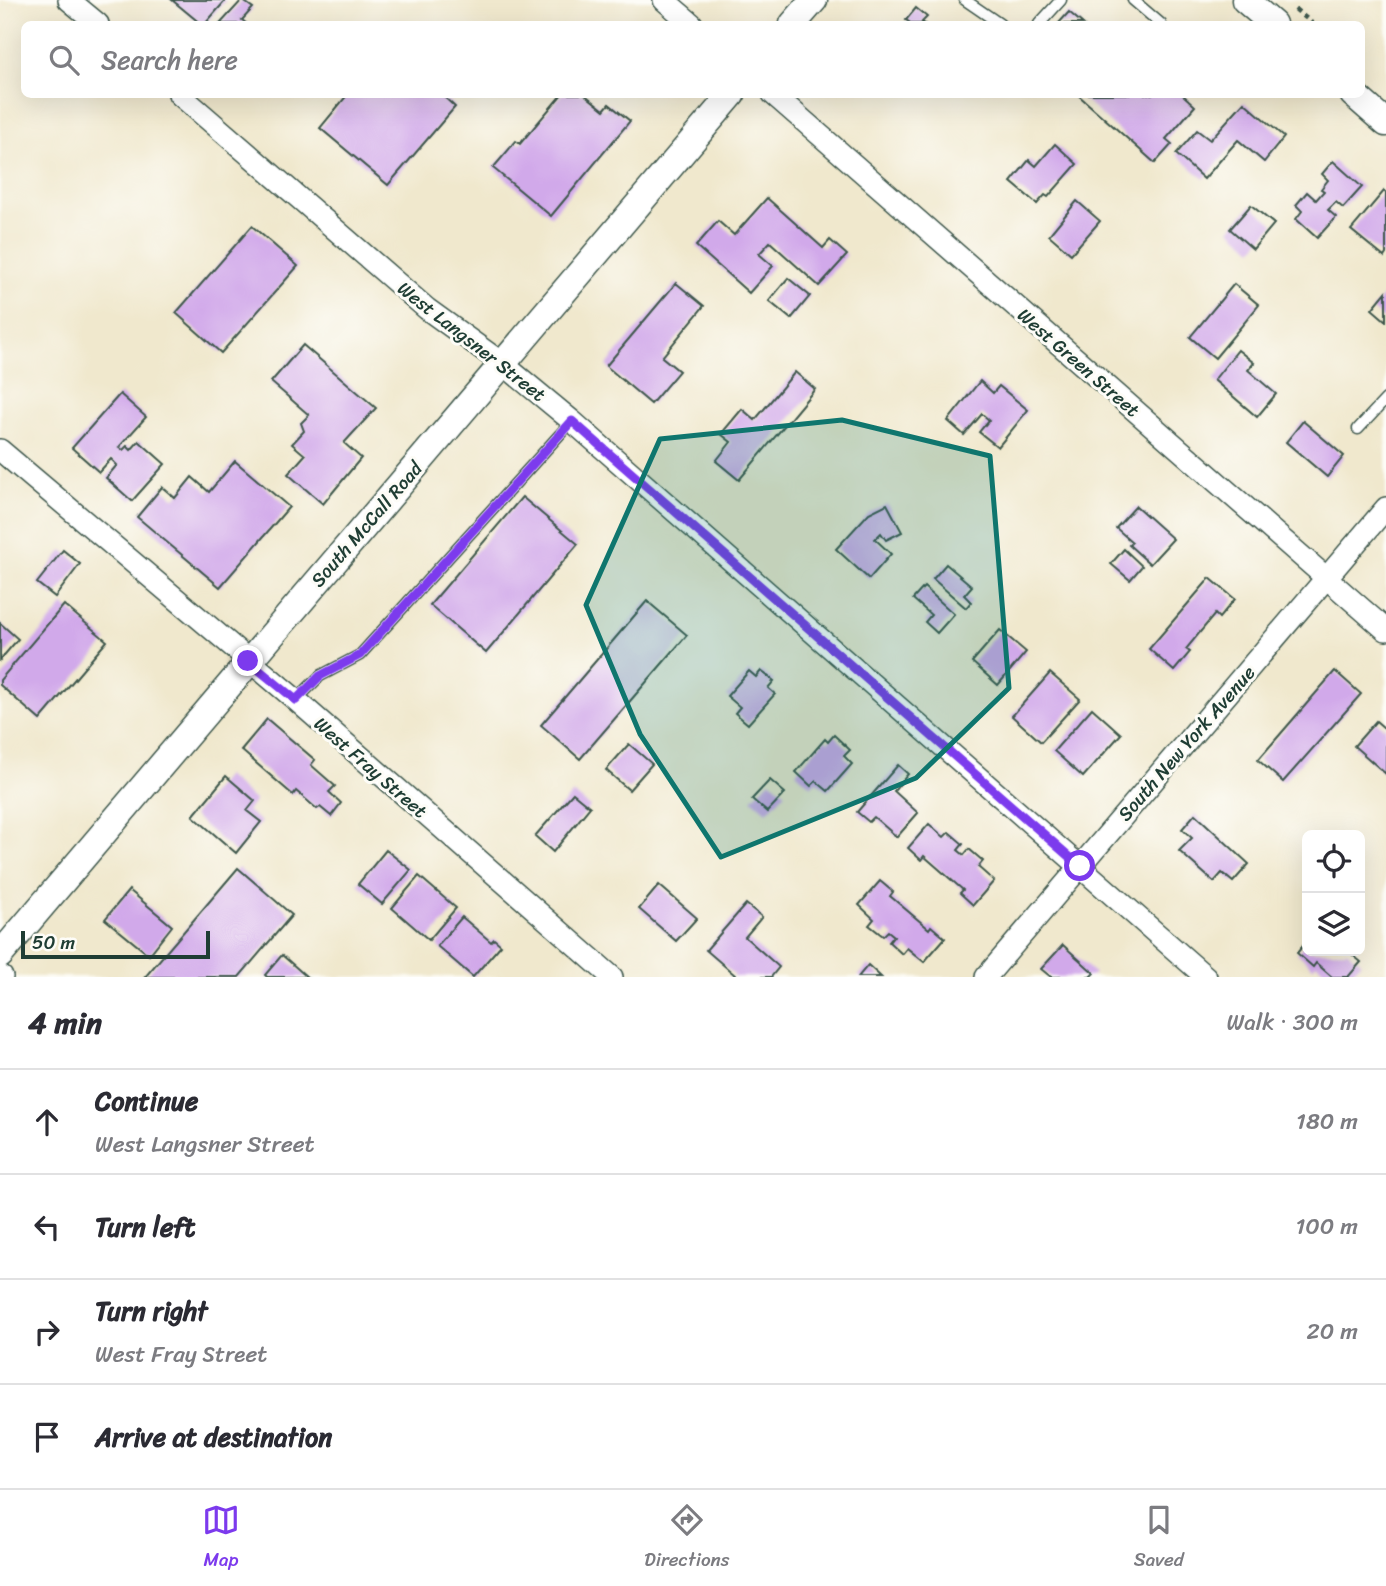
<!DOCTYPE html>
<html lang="en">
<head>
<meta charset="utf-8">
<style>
	:root { --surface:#fff; --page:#f7f7f7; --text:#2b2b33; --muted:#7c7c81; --line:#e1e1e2; --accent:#7c3aed }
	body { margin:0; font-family:Sriracha,sans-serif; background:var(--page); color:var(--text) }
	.controls { position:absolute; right:21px; bottom:21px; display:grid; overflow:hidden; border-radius:10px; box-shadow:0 7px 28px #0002 }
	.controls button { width:63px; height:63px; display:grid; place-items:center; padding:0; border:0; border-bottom:2px solid var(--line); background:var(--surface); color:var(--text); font:35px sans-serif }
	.scale { position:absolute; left:21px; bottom:18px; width:189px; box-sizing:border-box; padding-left:7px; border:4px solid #1f3d34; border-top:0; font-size:19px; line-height:24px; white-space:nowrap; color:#1f3d34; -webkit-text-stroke:5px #fdfcf7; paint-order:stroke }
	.stop { position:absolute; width:21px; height:21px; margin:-16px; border:5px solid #7c3aed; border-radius:50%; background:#fff }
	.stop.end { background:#7c3aed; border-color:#fff; box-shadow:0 2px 7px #0008 }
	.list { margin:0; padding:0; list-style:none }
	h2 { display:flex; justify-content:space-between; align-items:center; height:91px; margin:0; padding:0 28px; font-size:30px }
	h2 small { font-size:23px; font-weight:400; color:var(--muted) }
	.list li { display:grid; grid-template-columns:46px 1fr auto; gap:21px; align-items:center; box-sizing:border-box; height:105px; padding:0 28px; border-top:2px solid var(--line) }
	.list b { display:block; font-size:26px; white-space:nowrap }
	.list p { margin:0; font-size:23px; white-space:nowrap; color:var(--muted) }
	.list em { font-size:23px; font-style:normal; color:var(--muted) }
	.icon { flex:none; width:38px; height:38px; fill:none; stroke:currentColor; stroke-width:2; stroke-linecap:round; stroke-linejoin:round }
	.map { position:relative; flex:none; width:1386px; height:977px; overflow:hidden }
	.search { position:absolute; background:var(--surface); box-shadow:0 7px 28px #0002; left:21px; right:21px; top:21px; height:77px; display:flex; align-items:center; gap:18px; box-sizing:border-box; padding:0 24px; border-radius:10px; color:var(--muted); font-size:26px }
	.sheet { height:511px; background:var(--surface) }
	nav { display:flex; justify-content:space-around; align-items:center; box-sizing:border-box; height:98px; border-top:2px solid var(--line); background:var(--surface); font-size:19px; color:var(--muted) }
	nav a { display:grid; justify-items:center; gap:4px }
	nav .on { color:var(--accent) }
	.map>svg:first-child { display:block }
	.building { fill:#d1a9ea }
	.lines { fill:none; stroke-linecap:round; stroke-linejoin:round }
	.service-casing { stroke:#3e574b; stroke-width:13 }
	.minor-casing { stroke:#3e574b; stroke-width:24 }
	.tertiary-casing { stroke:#3e574b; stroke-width:29 }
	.path { stroke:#3e574b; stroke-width:4.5; stroke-dasharray:5 5; stroke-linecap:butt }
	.service { stroke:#fff; stroke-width:10 }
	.minor { stroke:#fff; stroke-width:21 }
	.tertiary { stroke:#fff; stroke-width:26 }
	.route { stroke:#7c3aed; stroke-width:9 }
	.marked { fill:#0f766e; fill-opacity:0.2; stroke:#0f766e; stroke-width:5; stroke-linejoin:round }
	.labels { text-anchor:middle; stroke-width:6; stroke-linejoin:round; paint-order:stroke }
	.street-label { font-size:19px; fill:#1f3d34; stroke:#fdfcf7 }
</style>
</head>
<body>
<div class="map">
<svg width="1386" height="977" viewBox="0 0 1386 977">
	<rect width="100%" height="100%" fill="#fdfcf7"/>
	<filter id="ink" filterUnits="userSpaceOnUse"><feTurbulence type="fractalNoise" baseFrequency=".0143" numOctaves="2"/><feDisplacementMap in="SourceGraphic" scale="14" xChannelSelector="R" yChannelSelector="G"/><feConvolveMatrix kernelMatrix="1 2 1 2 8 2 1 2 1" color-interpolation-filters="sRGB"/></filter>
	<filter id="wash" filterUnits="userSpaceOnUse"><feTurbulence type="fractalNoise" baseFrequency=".00686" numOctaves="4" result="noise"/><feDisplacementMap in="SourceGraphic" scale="28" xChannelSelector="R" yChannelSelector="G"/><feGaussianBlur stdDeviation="1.57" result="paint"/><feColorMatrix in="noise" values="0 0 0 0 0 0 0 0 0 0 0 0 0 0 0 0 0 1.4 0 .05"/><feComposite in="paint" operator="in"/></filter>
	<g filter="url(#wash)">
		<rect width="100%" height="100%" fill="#f0e8cd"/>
		<g id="blocks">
			<!-- building -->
			<g class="building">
				<path d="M172,0H226L205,24H201Z"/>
				<path d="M242,0L253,8L242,20L247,24H220Z"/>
				<path d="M916,8L927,17L922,22L925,24H912L906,20Z"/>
				<path d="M1069,12L1083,24H1058Z"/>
				<path d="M348,94H441L455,107L388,185L320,128Z"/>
				<path d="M562,94H584L604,110L609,104L630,121L551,216L493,168L516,141L520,144Z"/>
				<path d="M1077,94H1182L1195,106L1166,139L1172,144L1155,163Z"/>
				<path d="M1244,102L1284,137L1264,162L1238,140L1204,179L1176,154L1197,130L1210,140Z"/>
				<path d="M1055,144L1077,164L1048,197L1045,195L1037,204L1011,182L1029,160L1036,166Z"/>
				<path d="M1333,161L1362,187L1343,208L1336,202L1328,210L1336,217L1317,238L1296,219L1302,211L1296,205L1307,192L1316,200L1324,191L1321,189L1328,180L1322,174Z"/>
				<path d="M1384,191L1386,193V254L1384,257L1351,230Z"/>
				<path d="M767,198L823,248L830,240L847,255L819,286L770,242L759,254L773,266L749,293L696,246L718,221L734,235Z"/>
				<path d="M1077,201L1100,221L1071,254L1049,235Z"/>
				<path d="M1251,205L1274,224L1253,249L1230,229Z"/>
				<path d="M252,226L298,266L221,353L176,313Z"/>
				<path d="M788,278L810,296L791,319L769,301Z"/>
				<path d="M676,283L704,306L662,357L679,371L651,404L606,366Z"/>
				<path d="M1234,284L1259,305L1215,358L1190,337Z"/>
				<path d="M1386,292V321L1372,309Z"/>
				<path d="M303,345L376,408L344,443L361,458L323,504L288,474L305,455L292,444L304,431L301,423L309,415L271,382Z"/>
				<path d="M1238,350L1254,363L1248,370L1276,394L1257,417L1214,380Z"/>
				<path d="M795,372L815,389L739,480L716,461L731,442L721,434L742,409L755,420Z"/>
				<path d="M980,381L993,393L999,386L1028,410L998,447L979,432L989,420L982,414L964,435L948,421Z"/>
				<path d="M120,394L146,417L119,447L123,450L127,446L131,450L139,441L165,464L132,501L106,478L117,465L111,459L99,472L72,448Z"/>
				<path d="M1303,421L1344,456L1327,477L1286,442Z"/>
				<path d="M235,461L289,507L220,587L137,517L162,487L175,498L192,477L209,492Z"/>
				<path d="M522,497L578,544L486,653L430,605Z"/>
				<path d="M887,504L902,532L886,540L881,533L875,539L891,554L869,579L836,549L869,513Z"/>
				<path d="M1136,506L1173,539L1150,564L1129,545L1132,542L1116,528Z"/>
				<path d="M1124,549L1142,566L1130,580L1111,564Z"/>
				<path d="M63,550L80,564L55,597L37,583Z"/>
				<path d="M946,564L972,586L964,595L971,602L966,608L933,579Z"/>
				<path d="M1210,578L1235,599L1219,618L1215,614L1186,649L1190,652L1174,671L1149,649Z"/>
				<path d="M924,587L954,614L937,633L925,622L931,615L913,599Z"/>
				<path d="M647,601L687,635L580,759L541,725Z"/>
				<path d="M64,605L107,641L40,720L0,685V680Z"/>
				<path d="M0,623L18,639L0,660Z"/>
				<path d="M1000,630L1026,652L998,685L972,662Z"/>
				<path d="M749,671L756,677L761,671L774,681L768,688L775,694L748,724L735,713L740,707L727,696Z"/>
				<path d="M1335,671L1361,694L1283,782L1258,760Z"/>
				<path d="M1050,673L1080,699L1041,742L1012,716Z"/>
				<path d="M1092,708L1121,734L1083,777L1054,751Z"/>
				<path d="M267,719L315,760L311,765L335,786L329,792L341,803L331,816L320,807L317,809L296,791L293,795L241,750Z"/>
				<path d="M1376,721L1384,728L1386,725V774L1354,746Z"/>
				<path d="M834,735L850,750L844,756L852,764L828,791L816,781L811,786L796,772L825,739L828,742Z"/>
				<path d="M629,744L652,764L629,790L606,770Z"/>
				<path d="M898,765L908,774L894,791L918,813L897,837L874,817L869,822L857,812Z"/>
				<path d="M226,776L255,801L247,811L261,822L236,853L193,816Z"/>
				<path d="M770,780L785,793L767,812L752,799Z"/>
				<path d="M573,793L590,807L553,852L535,836Z"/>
				<path d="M1195,814L1249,864L1233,882L1222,873L1214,882L1179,851L1192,838L1182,829Z"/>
				<path d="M929,824L944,837L949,832L963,844L958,850L964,855L969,849L983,861L978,867L994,881L973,905L960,893L963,890L924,856L921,860L908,848Z"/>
				<path d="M386,850L411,870L382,904L358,884Z"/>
				<path d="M238,868L292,915L239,977H145Z"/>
				<path d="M419,876L456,908L429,940L392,908Z"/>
				<path d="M880,881L893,892L890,896L929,929L931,926L945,938L924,962L907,948L902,954L889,942L894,936L888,931L883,936L869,925L874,919L859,905Z"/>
				<path d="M659,885L697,918L676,941L639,909Z"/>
				<path d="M129,890L172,926L149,955L105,919Z"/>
				<path d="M746,904L762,917L745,937L779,967L771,977H733L735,975L706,950Z"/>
				<path d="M462,917L491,942L494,939L501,945L473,977L437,946Z"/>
				<path d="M1307,941V951H1348L1361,962L1348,977H1332L1316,963L1313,967L1297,953Z"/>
				<path d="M1063,945L1094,973L1090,977H1051L1041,969Z"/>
				<path d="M282,955L307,977H267L265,975Z"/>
				<path d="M868,965L881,977H858Z"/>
			</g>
		</g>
	</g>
	<g filter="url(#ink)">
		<use href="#blocks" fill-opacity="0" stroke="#3e574b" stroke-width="2"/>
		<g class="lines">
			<!-- service casing -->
			<g class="service-casing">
				<g id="service">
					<path d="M965,0L1000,24"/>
					<path d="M1133,0L1161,24"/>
					<path d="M1039,24L1061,0"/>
					<path d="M1358,429L1386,399"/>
					<path d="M296,700L320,676L360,655L572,421"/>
				</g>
			</g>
			<!-- minor casing -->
			<g class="minor-casing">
				<g id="minor">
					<path d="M69,0L98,24"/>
					<path d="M664,0L692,24"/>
					<path d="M179,94L427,309L503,364L572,421L1206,977"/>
					<path d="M773,94L1386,630"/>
					<path d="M0,450L296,700L612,977"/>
					<path d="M0,976L2,977"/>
					<path d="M986,977L1386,508"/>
				</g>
			</g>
			<!-- tertiary casing -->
			<g class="tertiary-casing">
				<g id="tertiary">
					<path d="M1245,0L1273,24"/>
					<path d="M793,24L814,0"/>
					<path d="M1353,94L1386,123"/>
					<path d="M0,955L732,94"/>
				</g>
			</g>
			<!-- path -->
			<path class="path" d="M1295,9L1313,24"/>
			<!-- service -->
			<use href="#service" class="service"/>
			<!-- minor -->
			<use href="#minor" class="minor"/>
			<!-- tertiary -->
			<use href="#tertiary" class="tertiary"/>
		</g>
	</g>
	<g class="lines" filter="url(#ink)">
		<!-- route -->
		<path class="route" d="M248,661L296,700L320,676L360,655L572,421L1080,866"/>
	</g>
	<!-- marked area -->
	<path class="marked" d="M842,420L990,456L1009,688L916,778L721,857L640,734L586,605L660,439Z"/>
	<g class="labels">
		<!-- street labels -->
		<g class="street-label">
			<text transform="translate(472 341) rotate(38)" y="7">West Langsner Street</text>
			<text transform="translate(1079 362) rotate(41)" y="7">West Green Street</text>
			<text transform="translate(366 524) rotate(-49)" y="7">South McCall Road</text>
			<text transform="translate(1186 743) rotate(-49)" y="7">South New York Avenue</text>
			<text transform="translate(371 767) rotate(41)" y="7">West Fray Street</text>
		</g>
	</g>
</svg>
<div class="controls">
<button><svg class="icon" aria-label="locate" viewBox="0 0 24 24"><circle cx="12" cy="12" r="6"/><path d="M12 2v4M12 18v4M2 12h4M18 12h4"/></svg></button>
<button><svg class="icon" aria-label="layers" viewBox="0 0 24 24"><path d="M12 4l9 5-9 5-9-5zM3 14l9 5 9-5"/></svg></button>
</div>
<div class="scale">50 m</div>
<div class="stop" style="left:1080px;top:866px"></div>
<div class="stop end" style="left:248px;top:661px"></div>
<div class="search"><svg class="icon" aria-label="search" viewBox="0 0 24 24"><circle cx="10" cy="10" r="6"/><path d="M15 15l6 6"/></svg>Search here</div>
</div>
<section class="sheet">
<h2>4 min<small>Walk · 300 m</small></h2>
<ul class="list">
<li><svg class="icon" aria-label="ahead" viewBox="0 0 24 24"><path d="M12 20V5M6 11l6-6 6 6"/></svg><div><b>Continue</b><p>West Langsner Street</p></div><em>180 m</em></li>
<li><svg class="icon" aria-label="left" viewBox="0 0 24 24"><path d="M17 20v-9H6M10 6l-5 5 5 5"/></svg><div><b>Turn left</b></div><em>100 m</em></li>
<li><svg class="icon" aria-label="right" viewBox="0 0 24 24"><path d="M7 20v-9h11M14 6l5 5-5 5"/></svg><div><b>Turn right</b><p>West Fray Street</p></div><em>20 m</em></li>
<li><svg class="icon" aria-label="arrive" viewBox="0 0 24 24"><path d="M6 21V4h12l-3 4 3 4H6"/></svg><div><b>Arrive at destination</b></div></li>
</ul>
</section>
<nav>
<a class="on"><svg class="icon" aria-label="map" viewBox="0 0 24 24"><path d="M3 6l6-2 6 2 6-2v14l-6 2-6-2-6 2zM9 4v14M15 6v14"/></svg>Map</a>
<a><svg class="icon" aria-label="directions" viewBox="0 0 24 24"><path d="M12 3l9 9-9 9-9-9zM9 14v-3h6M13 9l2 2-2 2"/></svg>Directions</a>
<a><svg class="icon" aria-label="saved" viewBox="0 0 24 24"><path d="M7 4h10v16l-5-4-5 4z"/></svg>Saved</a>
</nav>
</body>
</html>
